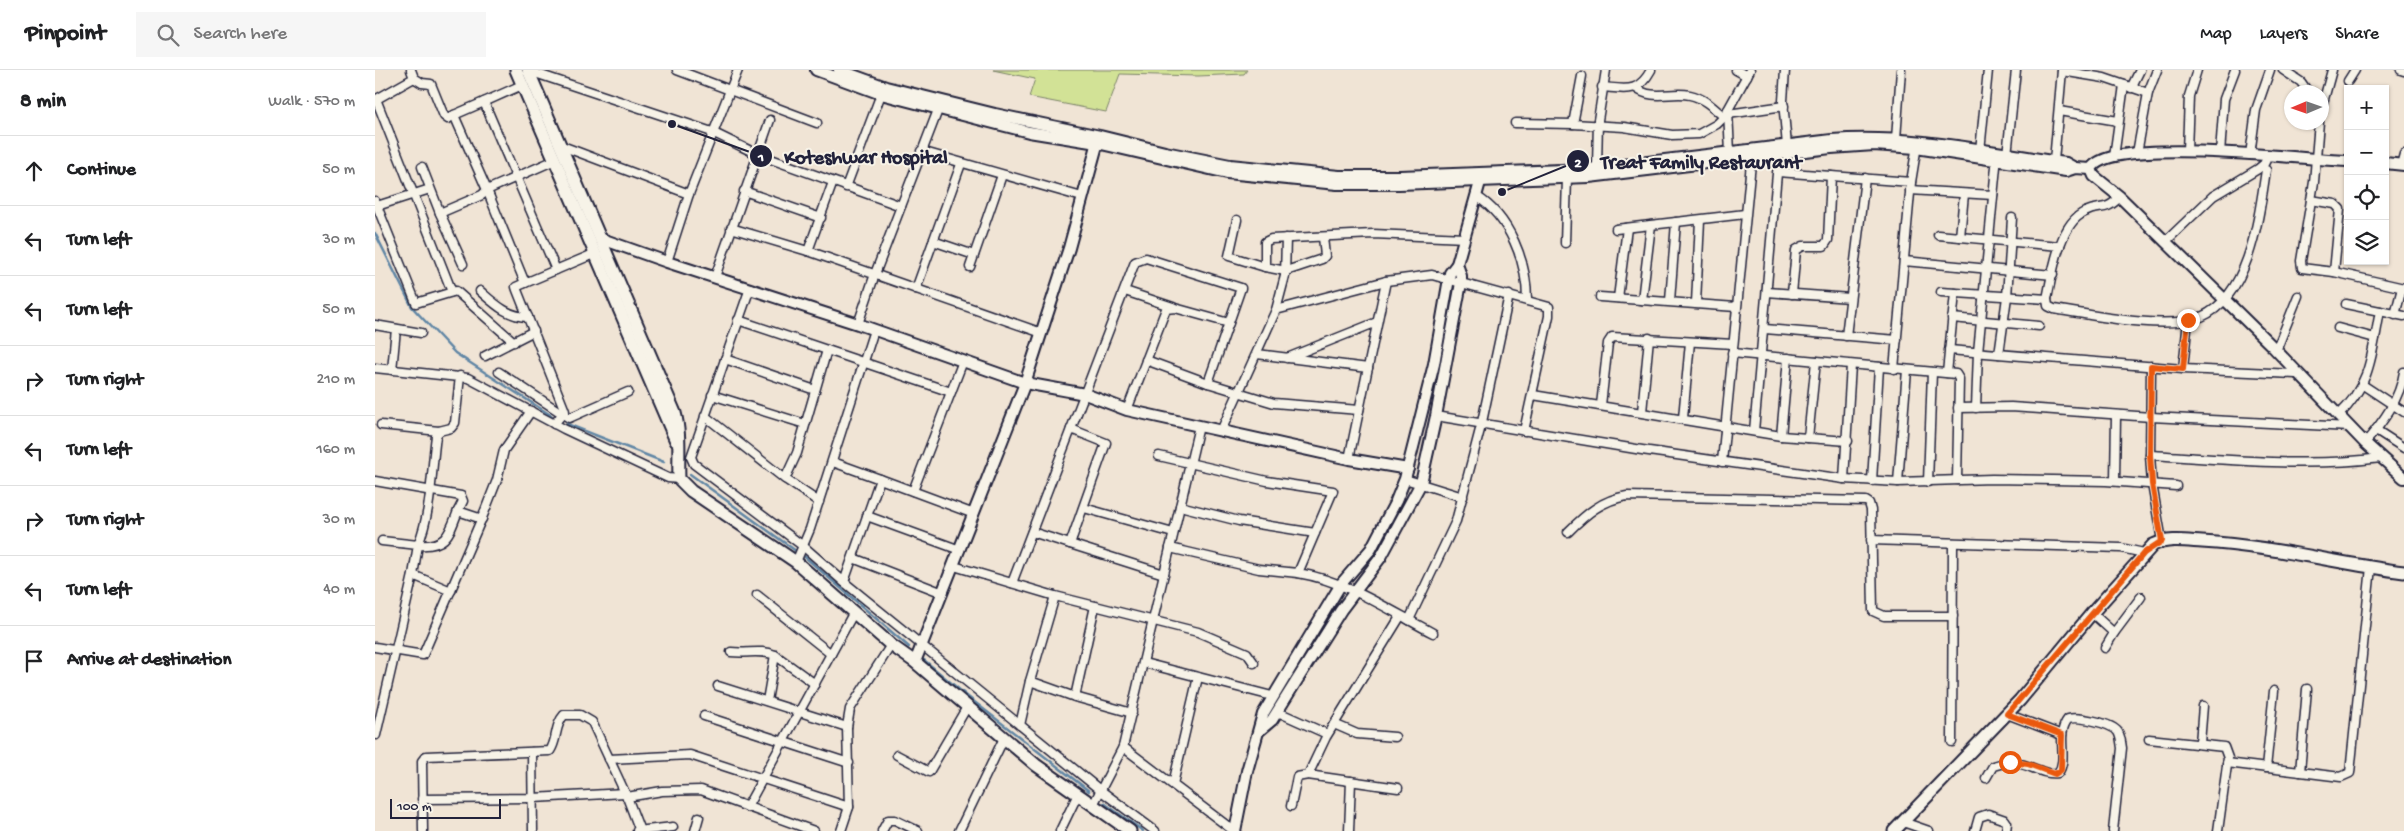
<!DOCTYPE html>
<html lang="en">
<head>
<meta charset="utf-8">
<style>
	:root { --surface:#fff; --page:#f6f6f6; --text:#202124; --muted:#757577; --line:#e0e0e0 }
	body { margin:0; font-family:"Gochi Hand",sans-serif; background:var(--page); color:var(--text) }
	.controls { position:absolute; right:15px; top:15px; display:grid; overflow:hidden; border-radius:0px; box-shadow:0 1px 4px #0004 }
	.controls button { width:45px; height:45px; display:grid; place-items:center; padding:0; border:0; border-bottom:1px solid var(--line); background:var(--surface); color:var(--text); font:25px sans-serif }
	.compass { position:absolute; left:1909px; top:15px; width:45px; height:45px; border-radius:50%; background:var(--surface); box-shadow:0 1px 4px #0004; rotate:268deg }
	.scale { position:absolute; left:15px; bottom:12px; width:111px; box-sizing:border-box; padding-left:5px; border:2px solid #22223b; border-top:0; font-size:14px; line-height:18px; white-space:nowrap; color:#22223b; -webkit-text-stroke:4px #f7f3e8; paint-order:stroke }
	.stop { position:absolute; width:15px; height:15px; margin:-11px; border:4px solid #ea580c; border-radius:50%; background:#fff }
	.stop.end { background:#ea580c; border-color:#fff; box-shadow:0 1px 5px #0008 }
	.list { margin:0; padding:0; list-style:none }
	h2 { display:flex; justify-content:space-between; align-items:center; height:65px; margin:0; padding:0 20px; font-size:21px }
	h2 small { font-size:16px; font-weight:400; color:var(--muted) }
	.list li { display:grid; grid-template-columns:32px 1fr auto; gap:15px; align-items:center; box-sizing:border-box; height:70px; padding:0 20px; border-top:1px solid var(--line) }
	.list b { display:block; font-size:19px; white-space:nowrap }
	.list em { font-size:16px; font-style:normal; color:var(--muted) }
	.icon { flex:none; width:28px; height:28px; fill:none; stroke:currentColor; stroke-width:2; stroke-linecap:round; stroke-linejoin:round }
	.map { position:relative; flex:none; width:2029px; height:761px; overflow:hidden }
	header { display:flex; align-items:center; gap:30px; box-sizing:border-box; height:70px; padding:0 25px; background:var(--surface); border-bottom:1px solid var(--line) }
	header strong { font-size:24px }
	nav { display:flex; gap:28px; margin-inline-start:auto; font-size:18px }
	.search { width:350px; height:45px; background:var(--page); display:flex; align-items:center; gap:12px; box-sizing:border-box; padding:0 18px; border-radius:0px; color:var(--muted); font-size:19px }
	main { display:flex }
	aside { flex:1; background:var(--surface) }
	.map>svg:first-child { display:block }
	.green { fill:#d2e296; stroke:#7a8268 }
	.lines { fill:none; stroke-linecap:round; stroke-linejoin:round }
	.stream { stroke:#6086a5; stroke-width:2.5 }
	.minor-casing { stroke:#22223b; stroke-width:11 }
	.tertiary-casing { stroke:#22223b; stroke-width:14 }
	.secondary-casing { stroke:#22223b; stroke-width:15 }
	.minor { stroke:#f7f3e8; stroke-width:8 }
	.tertiary { stroke:#f7f3e8; stroke-width:10 }
	.secondary { stroke:#f7f3e8; stroke-width:11 }
	.route { stroke:#ea580c; stroke-width:6 }
	.leader { fill:none; stroke:#22223b; stroke-width:2 }
	.callout-dot { fill:#22223b; stroke:#f7f3e8; stroke-width:2 }
	.mark-label { font-size:15px; text-anchor:middle; font-weight:bold; fill:#fff }
	.callout-label { font-size:20px; text-anchor:middle; font-weight:bold; fill:#22223b; stroke:#f7f3e8; stroke-width:4; stroke-linejoin:round; paint-order:stroke }
</style>
</head>
<body>
<header>
<strong>Pinpoint</strong>
<div class="search"><svg class="icon" aria-label="search" viewBox="0 0 24 24"><circle cx="10" cy="10" r="6"/><path d="M15 15l6 6"/></svg>Search here</div>
<nav><a>Map</a><a>Layers</a><a>Share</a></nav>
</header>
<main>
<aside>
<h2>8 min<small>Walk · 570 m</small></h2>
<ul class="list">
<li><svg class="icon" aria-label="ahead" viewBox="0 0 24 24"><path d="M12 20V5M6 11l6-6 6 6"/></svg><div><b>Continue</b></div><em>50 m</em></li>
<li><svg class="icon" aria-label="left" viewBox="0 0 24 24"><path d="M17 20v-9H6M10 6l-5 5 5 5"/></svg><div><b>Turn left</b></div><em>30 m</em></li>
<li><svg class="icon" aria-label="left" viewBox="0 0 24 24"><path d="M17 20v-9H6M10 6l-5 5 5 5"/></svg><div><b>Turn left</b></div><em>50 m</em></li>
<li><svg class="icon" aria-label="right" viewBox="0 0 24 24"><path d="M7 20v-9h11M14 6l5 5-5 5"/></svg><div><b>Turn right</b></div><em>210 m</em></li>
<li><svg class="icon" aria-label="left" viewBox="0 0 24 24"><path d="M17 20v-9H6M10 6l-5 5 5 5"/></svg><div><b>Turn left</b></div><em>160 m</em></li>
<li><svg class="icon" aria-label="right" viewBox="0 0 24 24"><path d="M7 20v-9h11M14 6l5 5-5 5"/></svg><div><b>Turn right</b></div><em>30 m</em></li>
<li><svg class="icon" aria-label="left" viewBox="0 0 24 24"><path d="M17 20v-9H6M10 6l-5 5 5 5"/></svg><div><b>Turn left</b></div><em>40 m</em></li>
<li><svg class="icon" aria-label="arrive" viewBox="0 0 24 24"><path d="M6 21V4h12l-3 4 3 4H6"/></svg><div><b>Arrive at destination</b></div></li>
</ul>
</aside>
<div class="map">
<svg width="2029" height="761" viewBox="0 0 2029 761">
	<rect width="100%" height="100%" fill="#f0e4d5"/>
	<filter id="ink" filterUnits="userSpaceOnUse"><feTurbulence type="fractalNoise" baseFrequency=".02" numOctaves="2"/><feDisplacementMap in="SourceGraphic" scale="10" xChannelSelector="R" yChannelSelector="G"/><feConvolveMatrix kernelMatrix="1 2 1 2 8 2 1 2 1" color-interpolation-filters="sRGB"/></filter>
	<g filter="url(#ink)">
		<!-- green -->
		<path class="green" d="M618,0H872L869,4L823,6L745,4L731,42L654,27L660,9Z"/>
		<g class="lines">
			<!-- stream -->
			<g class="stream">
				<path d="M0,163L37,237L80,283L177,346"/>
				<path d="M192,354L289,392"/>
				<path d="M315,404L421,481"/>
				<path d="M430,487L534,577"/>
				<path d="M549,590L593,627L714,721"/>
				<path d="M729,733L768,761"/>
			</g>
			<!-- minor casing -->
			<g class="minor-casing">
				<g id="minor">
					<path d="M302,0L442,53"/>
					<path d="M1361,0L1372,6"/>
					<path d="M1410,0L1408,31L1412,76"/>
					<path d="M1908,0L1926,12L1933,22"/>
					<path d="M2026,0L2029,1"/>
					<path d="M154,1L337,62L382,84L526,136"/>
					<path d="M1687,1L1729,8L1773,23"/>
					<path d="M39,8L47,13L56,14L69,46L73,49L79,45"/>
					<path d="M1973,11L1980,0"/>
					<path d="M147,15L109,32L181,200"/>
					<path d="M1227,17C1251,19 1263,24 1276,0"/>
					<path d="M1261,18C1277,31 1297,21 1315,25C1329,28 1339,38 1349,47"/>
					<path d="M1756,18L1765,0"/>
					<path d="M1,29L77,222"/>
					<path d="M0,30L39,8L36,0"/>
					<path d="M1353,40L1355,83"/>
					<path d="M1946,40L1957,0"/>
					<path d="M1684,41L1743,51"/>
					<path d="M1353,44L1409,36"/>
					<path d="M1944,52L1939,112L1926,191L1927,198L1959,202L2029,218"/>
					<path d="M1140,53L1198,54L1249,57L1297,65L1324,64L1342,54L1349,47L1375,0"/>
					<path d="M1198,54L1207,6"/>
					<path d="M1521,69L1526,0"/>
					<path d="M187,76L314,124"/>
					<path d="M546,81L707,127"/>
					<path d="M1605,81L1613,0"/>
					<path d="M1812,81L1814,26L1822,0"/>
					<path d="M1762,83L1773,23L1782,0"/>
					<path d="M1845,83L1849,29L1860,0"/>
					<path d="M1632,85L1641,0"/>
					<path d="M1875,85L1881,40L1895,0"/>
					<path d="M1739,87L1749,15"/>
					<path d="M180,90L112,120L150,213L221,183"/>
					<path d="M1679,91L1687,0"/>
					<path d="M2026,95L2029,84"/>
					<path d="M47,97L65,143L107,125L112,120L79,45L109,32"/>
					<path d="M1222,98L1223,50L1231,0"/>
					<path d="M1403,102L1536,112"/>
					<path d="M471,117L506,24"/>
					<path d="M1535,120L1618,125"/>
					<path d="M369,121L446,148"/>
					<path d="M1101,126C1135,147 1152,192 1152,230"/>
					<path d="M1745,127C1729,143 1726,134 1710,142C1684,153 1677,205 1672,229L1673,236L1679,239C1717,245 1791,261 1826,247C1875,226 1884,146 1891,100"/>
					<path d="M1936,130L1960,134L1965,139L1959,202"/>
					<path d="M0,131L41,233L81,221L139,272"/>
					<path d="M2,136L55,119"/>
					<path d="M65,143L88,194"/>
					<path d="M862,150L854,186L890,197"/>
					<path d="M356,158L436,182L667,263"/>
					<path d="M1241,159L1370,144"/>
					<path d="M1563,165L1685,176"/>
					<path d="M948,167L950,186L947,189L911,201L890,197V172L896,169L998,164L1090,168"/>
					<path d="M1585,167L1589,124"/>
					<path d="M558,171L599,185"/>
					<path d="M1790,172L1838,126L1883,99L1889,94L1893,86"/>
					<path d="M1190,173L1192,108"/>
					<path d="M433,181L458,112"/>
					<path d="M1529,191L1678,205"/>
					<path d="M292,192L314,124L363,0"/>
					<path d="M595,197L627,105"/>
					<path d="M340,207L395,50"/>
					<path d="M150,213L141,217L142,220L190,341L179,354"/>
					<path d="M375,218L316,387L319,394L428,476L469,512L505,409L599,444"/>
					<path d="M541,219L586,94"/>
					<path d="M105,221C120,234 133,247 153,247"/>
					<path d="M750,221L798,237"/>
					<path d="M1392,222L1475,228"/>
					<path d="M1566,222L1672,229"/>
					<path d="M1417,224L1421,180L1428,176H1449L1453,170L1456,106"/>
					<path d="M1225,227L1361,237"/>
					<path d="M1243,228L1252,158"/>
					<path d="M1267,230L1276,155"/>
					<path d="M1295,231L1301,152"/>
					<path d="M1321,233L1325,150"/>
					<path d="M1971,234L2029,246"/>
					<path d="M901,240L910,206L911,168"/>
					<path d="M2020,245L2027,218"/>
					<path d="M1577,248L1664,256"/>
					<path d="M363,250L452,280"/>
					<path d="M483,254L500,204L563,40"/>
					<path d="M0,255L46,263"/>
					<path d="M1963,258L2000,268"/>
					<path d="M1390,259L1522,270"/>
					<path d="M1471,266L1490,108"/>
					<path d="M1574,280L1808,299L1921,304"/>
					<path d="M1901,281L1923,226"/>
					<path d="M1357,283L1581,304L1584,309L1582,410"/>
					<path d="M882,284L993,298"/>
					<path d="M1624,284L1632,227L1637,148"/>
					<path d="M110,286L159,261"/>
					<path d="M912,288L1002,252"/>
					<path d="M350,289L440,320"/>
					<path d="M771,290L833,313"/>
					<path d="M1776,296L1775,385L1777,414L1787,471"/>
					<path d="M0,298L93,308L189,359L293,408L304,409"/>
					<path d="M1519,299L1536,112L1542,75"/>
					<path d="M1808,299L1813,250"/>
					<path d="M17,300L21,259"/>
					<path d="M124,302L194,348L253,322"/>
					<path d="M1572,303L1580,223"/>
					<path d="M85,306L80,353L76,358L64,361L61,366C56,402 57,440 43,475C72,477 74,464 83,441L107,449"/>
					<path d="M1988,315L2029,342"/>
					<path d="M337,325L430,354"/>
					<path d="M1158,325L1406,366L1473,371"/>
					<path d="M1226,335L1233,273L1237,267L1358,274"/>
					<path d="M1583,338L1636,337L1776,347L1975,357"/>
					<path d="M1601,338L1603,282L1622,86"/>
					<path d="M752,340L791,239L800,238L854,253"/>
					<path d="M1267,342L1274,268"/>
					<path d="M330,346L410,409"/>
					<path d="M1061,346L1267,380L1469,409L1523,412L1617,409L1731,411L1801,416"/>
					<path d="M1963,346C1996,315 1997,283 2005,241"/>
					<path d="M1308,348L1315,272"/>
					<path d="M6,355L64,361"/>
					<path d="M696,359L731,373L695,474L789,504"/>
					<path d="M2001,360L2029,378"/>
					<path d="M846,361L901,240L1011,211L1057,205L1174,237V246L1149,361"/>
					<path d="M1379,361L1404,81"/>
					<path d="M1406,366L1413,288"/>
					<path d="M1433,368L1441,291"/>
					<path d="M1990,373C2008,352 2025,329 2029,302"/>
					<path d="M1775,385C1852,389 1929,398 2006,388"/>
					<path d="M784,386L892,411L958,421L923,503C972,511 1014,540 1058,563"/>
					<path d="M974,389L1011,211"/>
					<path d="M458,392L505,409"/>
					<path d="M1347,392L1377,83"/>
					<path d="M1030,409L1088,427"/>
					<path d="M1469,409L1476,295"/>
					<path d="M0,411L86,426L88,431L83,441"/>
					<path d="M1497,411L1504,297"/>
					<path d="M1740,411L1741,345"/>
					<path d="M1523,412L1532,300"/>
					<path d="M1553,412L1557,302"/>
					<path d="M538,421L588,291"/>
					<path d="M444,432L410,409L422,383L452,280L576,322"/>
					<path d="M805,436L864,451L940,463"/>
					<path d="M709,438L798,463"/>
					<path d="M492,446L585,480"/>
					<path d="M657,462L695,474"/>
					<path d="M1193,462C1211,444 1227,430 1252,426L1491,431L1494,433L1496,440L1498,541L1509,546H1578"/>
					<path d="M1496,470L1746,478L1769,483"/>
					<path d="M7,471L43,475L38,505L76,521"/>
					<path d="M795,478L884,499L923,503"/>
					<path d="M478,488L568,523"/>
					<path d="M421,492L435,459L499,260"/>
					<path d="M579,496L680,526L655,611L645,655"/>
					<path d="M469,512L725,720L780,761"/>
					<path d="M637,513L760,192L771,188L866,218L833,313L899,333L984,340"/>
					<path d="M382,525L456,584"/>
					<path d="M680,526L720,536"/>
					<path d="M1717,543L1739,563L1766,527"/>
					<path d="M1034,550L1081,451L1107,352L1134,225"/>
					<path d="M0,577L48,585L109,443L122,410L129,380L156,341"/>
					<path d="M1730,578L1739,563"/>
					<path d="M356,582C372,584 386,579 400,585"/>
					<path d="M769,593L897,626"/>
					<path d="M655,611L700,627L757,643"/>
					<path d="M343,616L472,657"/>
					<path d="M700,627L720,536L823,562L872,583L879,593"/>
					<path d="M392,631L400,585L440,614"/>
					<path d="M903,642L952,664"/>
					<path d="M1632,644L1687,665"/>
					<path d="M329,646L474,693"/>
					<path d="M959,654L982,664L1020,667"/>
					<path d="M1,665L38,505"/>
					<path d="M1774,669L1849,677L1853,688L1843,761"/>
					<path d="M1577,672L1578,473"/>
					<path d="M1825,673L1828,636"/>
					<path d="M748,677L859,761"/>
					<path d="M157,682L158,761"/>
					<path d="M522,685L554,702L592,637"/>
					<path d="M234,689L315,685L474,737"/>
					<path d="M1852,693L1966,707L1975,703L1996,497"/>
					<path d="M1891,698L1899,621"/>
					<path d="M1925,702L1932,619"/>
					<path d="M933,705L1023,718"/>
					<path d="M1611,708L1618,696C1649,685 1661,706 1683,703C1694,688 1680,665 1693,649C1703,646 1737,653 1743,662C1746,667 1746,673 1747,678L1738,761"/>
					<path d="M798,714L823,607"/>
					<path d="M252,727L287,721L326,720L439,761"/>
					<path d="M47,729L158,728L250,723"/>
					<path d="M718,735L748,677L824,356"/>
					<path d="M916,736L922,707L933,705L951,667L1025,547"/>
					<path d="M372,737L479,542"/>
					<path d="M1528,752L1554,761"/>
					<path d="M48,761L47,691L51,686L175,681C183,669 179,656 189,645H205L217,652L252,727L265,761"/>
					<path d="M262,761L298,757"/>
					<path d="M320,761L324,747"/>
					<path d="M466,761L474,737L472,657L475,639L516,575"/>
					<path d="M507,761L513,750H520L543,761"/>
					<path d="M584,761L629,668"/>
					<path d="M685,761L703,724"/>
					<path d="M974,761L976,711"/>
					<path d="M1600,761L1604,747L1613,744L1630,750L1632,753L1631,761"/>
				</g>
			</g>
			<!-- tertiary casing -->
			<g class="tertiary-casing">
				<g id="tertiary">
					<path d="M441,0L506,24L654,62L722,73L852,103L962,114H1024L1214,107L1456,78L1499,75L1541,78L1691,101L1700,98L1716,99"/>
					<path d="M464,0L511,17L620,44L725,66L790,82L855,95L964,106H1025L1214,99L1457,70C1536,64 1614,82 1691,93L1700,98"/>
					<path d="M1973,91C1932,90 1734,65 1716,99L1719,106L1745,127L1897,276L1990,373L2029,408"/>
					<path d="M2010,93L2029,95"/>
					<path d="M227,169L292,192L483,254L650,313L710,324L752,340L974,389L1033,399"/>
					<path d="M540,592L650,313L694,178L724,68"/>
					<path d="M885,660L897,650L966,540L1006,487L1046,413L1061,346L1086,213V206L1082,194"/>
					<path d="M860,761L872,701L888,644L966,514L996,479L1021,431L1030,409L1059,294L1075,203L1082,194L1107,105"/>
				</g>
			</g>
			<!-- secondary casing -->
			<g class="secondary-casing">
				<g id="secondary">
					<path d="M141,0L301,371"/>
					<path d="M153,0L300,343C306,364 303,387 304,409L316,421L421,492L516,575L540,592L661,695L755,761"/>
					<path d="M1519,761L1645,630L1717,543L1778,475C1794,468 1811,471 1827,472C1896,476 1961,493 2029,502"/>
				</g>
			</g>
			<!-- minor -->
			<use href="#minor" class="minor"/>
			<!-- tertiary -->
			<use href="#tertiary" class="tertiary"/>
			<!-- secondary -->
			<use href="#secondary" class="secondary"/>
		</g>
	</g>
	<g class="lines" filter="url(#ink)">
		<!-- route -->
		<path class="route" d="M1635,692L1653,694L1680,704L1686,700L1687,665L1632,644L1769,483L1787,471L1777,414L1775,385L1776,296L1808,299L1813,250"/>
	</g>
	<!-- callouts -->
	<path class="leader" d="M297 54L386 86M1127 122L1203 91"/>
	<g class="callout-dot">
		<circle cx="297" cy="54" r="5"/>
		<circle cx="1127" cy="122" r="5"/>
		<circle cx="386" cy="86" r="12"/>
		<circle cx="1203" cy="91" r="12"/>
	</g>
	<g class="mark-label">
		<text x="386" y="91">1</text>
		<text x="1203" y="97">2</text>
	</g>
	<g class="callout-label">
		<text x="491" y="93">Koteshwar Hospital</text>
		<text x="1326" y="98">Treat Family Restaurant</text>
	</g>
</svg>
<div class="controls">
<button>+</button>
<button>−</button>
<button><svg class="icon" aria-label="locate" viewBox="0 0 24 24"><circle cx="12" cy="12" r="6"/><path d="M12 2v4M12 18v4M2 12h4M18 12h4"/></svg></button>
<button><svg class="icon" aria-label="layers" viewBox="0 0 24 24"><path d="M12 4l9 5-9 5-9-5zM3 14l9 5 9-5"/></svg></button>
</div>
<svg class="compass" viewBox="-18 -18 36 36"><path d="M0-13l5 13h-10z" fill="#e53935"/><path d="M0 13l5-13h-10z" fill="#757577"/></svg>
<div class="scale">100 m</div>
<div class="stop" style="left:1635px;top:692px"></div>
<div class="stop end" style="left:1813px;top:250px"></div>
</div>
</main>
</body>
</html>
